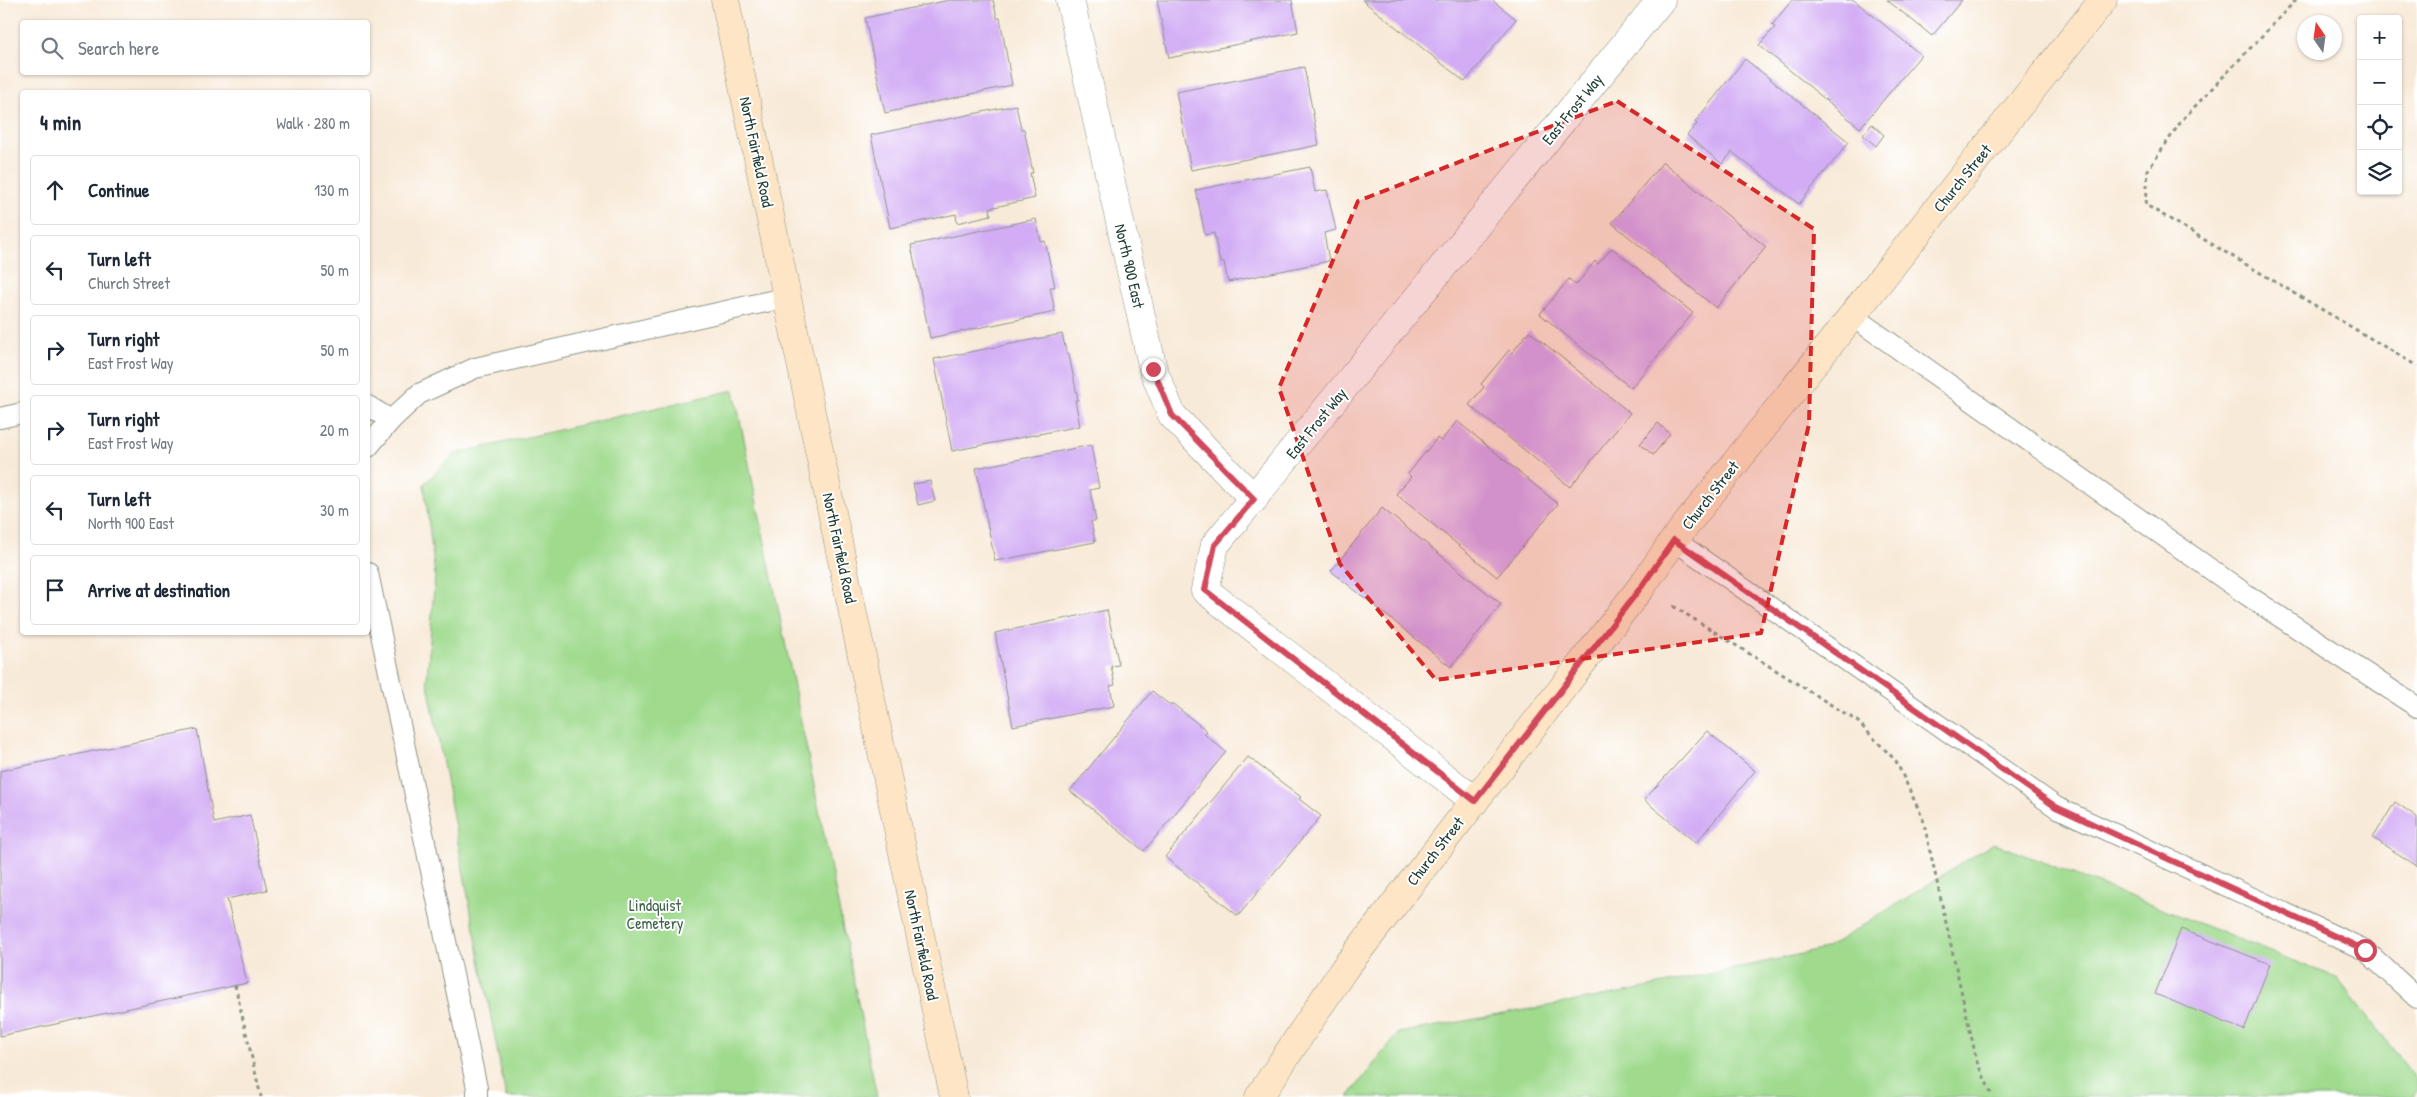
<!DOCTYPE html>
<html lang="en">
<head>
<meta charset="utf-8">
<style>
	:root { --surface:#fff; --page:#f2f2f3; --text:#1f2937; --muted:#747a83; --line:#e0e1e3 }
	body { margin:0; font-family:"Patrick Hand",sans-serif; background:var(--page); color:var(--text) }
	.controls { position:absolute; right:15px; top:15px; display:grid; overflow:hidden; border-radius:5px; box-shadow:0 1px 4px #0004 }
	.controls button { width:45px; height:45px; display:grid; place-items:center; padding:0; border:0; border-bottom:1px solid var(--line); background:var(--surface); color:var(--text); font:25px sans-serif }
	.compass { position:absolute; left:2297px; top:15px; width:45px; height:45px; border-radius:50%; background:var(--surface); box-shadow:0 1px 4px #0004; rotate:347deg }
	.stop { position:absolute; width:15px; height:15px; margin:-11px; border:4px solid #d1495b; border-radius:50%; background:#fff }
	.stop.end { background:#d1495b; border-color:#fff; box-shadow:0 1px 5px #0008 }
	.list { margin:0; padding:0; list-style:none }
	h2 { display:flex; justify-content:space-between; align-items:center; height:65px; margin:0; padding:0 20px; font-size:21px }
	h2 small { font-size:16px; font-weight:400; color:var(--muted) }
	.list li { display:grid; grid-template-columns:32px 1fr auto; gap:15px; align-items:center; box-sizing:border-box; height:70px; margin:0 10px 10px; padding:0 10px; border:1px solid var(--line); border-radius:5px }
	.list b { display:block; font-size:19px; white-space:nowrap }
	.list p { margin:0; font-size:16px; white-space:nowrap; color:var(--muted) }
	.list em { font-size:16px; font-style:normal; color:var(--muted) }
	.icon { flex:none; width:28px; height:28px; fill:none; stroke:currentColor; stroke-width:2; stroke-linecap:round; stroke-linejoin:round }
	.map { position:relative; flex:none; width:2417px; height:1097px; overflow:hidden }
	.search { position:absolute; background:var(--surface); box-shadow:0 1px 4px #0004; left:20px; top:20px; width:350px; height:55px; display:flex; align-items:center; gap:12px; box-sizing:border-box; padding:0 18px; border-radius:5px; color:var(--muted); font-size:19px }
	.panel { position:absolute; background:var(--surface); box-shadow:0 1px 4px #0004; left:20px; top:90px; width:350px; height:545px; border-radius:5px }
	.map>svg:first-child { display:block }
	.green { fill:#9fda8d; stroke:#5f8c60 }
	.building { fill:#d2acf4 }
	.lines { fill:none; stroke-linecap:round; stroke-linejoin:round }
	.lane-casing { stroke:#8c9486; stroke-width:22 }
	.street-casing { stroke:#8c9486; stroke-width:29 }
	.secondary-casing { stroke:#8c9486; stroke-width:29 }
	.path { stroke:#8c9486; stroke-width:3; stroke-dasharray:4 4; stroke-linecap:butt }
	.lane { stroke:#fff; stroke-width:20 }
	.street { stroke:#fff; stroke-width:28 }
	.secondary { stroke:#fde5c5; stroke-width:28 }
	.route { stroke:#d1495b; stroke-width:6 }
	.marked { fill:#d62828; fill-opacity:0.2; stroke:#d62828; stroke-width:4; stroke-dasharray:10 6; stroke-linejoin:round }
	.labels { text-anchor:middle; stroke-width:4; stroke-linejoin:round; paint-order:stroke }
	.street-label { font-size:16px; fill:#1f3d34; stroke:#fff }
	.park-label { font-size:16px; fill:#3f644a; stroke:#fff }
</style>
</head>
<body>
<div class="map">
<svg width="2417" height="1097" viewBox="0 0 2417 1097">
	<rect width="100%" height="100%" fill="#fff"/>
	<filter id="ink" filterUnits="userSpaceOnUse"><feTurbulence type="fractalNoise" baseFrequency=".02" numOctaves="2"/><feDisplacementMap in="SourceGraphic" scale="10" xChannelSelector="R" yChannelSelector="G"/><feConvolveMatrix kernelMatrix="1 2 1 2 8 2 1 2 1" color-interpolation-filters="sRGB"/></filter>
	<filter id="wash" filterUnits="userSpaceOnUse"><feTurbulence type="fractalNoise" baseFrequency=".0096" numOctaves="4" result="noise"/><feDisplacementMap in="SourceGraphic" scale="20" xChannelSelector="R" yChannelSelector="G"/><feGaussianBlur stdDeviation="1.12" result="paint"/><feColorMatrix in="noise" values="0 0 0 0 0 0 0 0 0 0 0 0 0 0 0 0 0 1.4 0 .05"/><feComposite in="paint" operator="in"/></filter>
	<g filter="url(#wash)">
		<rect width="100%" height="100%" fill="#f8ead8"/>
		<!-- green -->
		<g class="green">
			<path d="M734,390L877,1097H506L427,679L435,575L424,484L454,454Z"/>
			<path d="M1994,843L2337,978L2417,1080V1089L2412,1097H1348L1398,1033L1631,991L1825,949Z"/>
		</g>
		<g id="blocks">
			<!-- building -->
			<g class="building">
				<path d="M949,0H993L997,18H1000L1012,85L885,113L865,18Z"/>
				<path d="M1157,0H1292L1298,32L1169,58Z"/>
				<path d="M1362,0H1492L1516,19L1465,82Z"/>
				<path d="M1792,0H1854L1921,55L1860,128L1759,45L1775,27L1772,25Z"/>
				<path d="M1887,0H1962L1932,36Z"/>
				<path d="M1745,59L1849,142L1799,204L1732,152L1722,164L1687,135L1697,124L1695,122Z"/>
				<path d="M1304,67L1319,145L1191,170L1176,92Z"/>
				<path d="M1016,105L1021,129H1024L1033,173H1030L1035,198L990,208L991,215L957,223L956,214L890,228L871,135Z"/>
				<path d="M1872,124L1884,135L1876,146L1863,135Z"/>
				<path d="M1663,162L1766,247L1716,308L1612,223Z"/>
				<path d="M1310,167L1315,192L1327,190L1336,230L1324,233L1329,261L1228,282L1224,262L1220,263L1214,233L1205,235L1196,190Z"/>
				<path d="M1036,219L1041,242L1045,241L1055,287H1050L1055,312L930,338L911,245Z"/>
				<path d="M1612,248L1693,313L1631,388L1540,314L1569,279L1576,285L1595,261L1598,264Z"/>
				<path d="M1529,331L1630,413L1570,487L1469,405L1484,387L1481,384L1509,350L1512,353Z"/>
				<path d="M1062,334L1067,355H1069L1078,400H1075L1080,426L952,451L934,359Z"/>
				<path d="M1457,421L1558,504L1497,577L1396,494L1411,477L1408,474L1437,438L1441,441Z"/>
				<path d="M1658,423L1670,434L1653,455L1640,444Z"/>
				<path d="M1091,445L1099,488L1090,490L1096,521H1091L1095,542L995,561L976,468Z"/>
				<path d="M930,481L935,501L918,505L913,484Z"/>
				<path d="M1382,508L1501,604L1451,667L1331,571Z"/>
				<path d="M1107,610L1119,665L1111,666L1115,685L1110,686L1114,706L1013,726L995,633Z"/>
				<path d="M1152,691L1171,706L1173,704L1207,731L1204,734L1226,752L1144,851L1070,791Z"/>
				<path d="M197,729L214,823L250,815L267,890L227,899L247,983L0,1036V771Z"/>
				<path d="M1707,731L1755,771L1696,843L1644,800Z"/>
				<path d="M1248,757L1301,797L1299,799L1321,816L1238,916L1165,857Z"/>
				<path d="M2395,802L2417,817V866L2373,838Z"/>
				<path d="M2181,929L2270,964L2244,1030L2155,994Z"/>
			</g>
		</g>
	</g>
	<g filter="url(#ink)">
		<use href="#blocks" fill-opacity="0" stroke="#8c9486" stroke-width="1"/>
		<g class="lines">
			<!-- lane casing -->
			<g class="lane-casing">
				<g id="lane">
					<path d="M1852,316L2247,595L2417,707"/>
					<path d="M368,406L391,420"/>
					<path d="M0,418L22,413"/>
					<path d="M368,447L391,420L419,394L475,368L788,297"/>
					<path d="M1674,540L2056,807L2365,950L2417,998"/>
					<path d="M368,573L477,1088V1097"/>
				</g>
			</g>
			<!-- street casing -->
			<g class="street-casing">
				<g id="street">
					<path d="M1070,0L1153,369L1172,415L1254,499"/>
					<path d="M1475,801L1205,590L1215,545L1661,0"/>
				</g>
			</g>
			<!-- secondary casing -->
			<g class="secondary-casing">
				<g id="secondary">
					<path d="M725,0L954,1097"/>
					<path d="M1259,1097L1344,969L1642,586L1674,540L2103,0"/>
				</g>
			</g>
			<!-- path -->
			<g class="path">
				<path d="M2296,0L2182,120L2148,170L2146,205L2417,366"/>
				<path d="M1673,606L1857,721L1896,761L1923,819L1977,1062L1993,1097"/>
				<path d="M235,985L261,1097"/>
			</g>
			<!-- lane -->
			<use href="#lane" class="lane"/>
			<!-- street -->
			<use href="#street" class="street"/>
			<!-- secondary -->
			<use href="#secondary" class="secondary"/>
		</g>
	</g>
	<g class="lines" filter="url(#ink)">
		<!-- route -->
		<path class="route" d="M1153,369L1172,415L1254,499L1215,545L1205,590L1475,801L1642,586L1674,540L2056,807L2365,950"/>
	</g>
	<!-- marked area -->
	<path class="marked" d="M1617,101L1814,229L1809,424L1761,633L1436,680L1340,564L1279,388L1358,201Z"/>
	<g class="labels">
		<!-- street labels -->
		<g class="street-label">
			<text transform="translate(1572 109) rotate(-51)" y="6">East Frost Way</text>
			<text transform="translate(757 152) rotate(78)" y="6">North Fairfield Road</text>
			<text transform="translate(1962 178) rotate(-51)" y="6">Church Street</text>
			<text transform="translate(1130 266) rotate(77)" y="6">North 900 East</text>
			<text transform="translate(1316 423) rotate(-51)" y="6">East Frost Way</text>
			<text transform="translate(1710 495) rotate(-52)" y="6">Church Street</text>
			<text transform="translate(840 548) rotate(78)" y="6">North Fairfield Road</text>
			<text transform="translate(1435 851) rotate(-52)" y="6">Church Street</text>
			<text transform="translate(922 945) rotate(78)" y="6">North Fairfield Road</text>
		</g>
		<!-- park labels -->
		<g class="park-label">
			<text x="655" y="911">Lindquist<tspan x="655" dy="18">Cemetery</tspan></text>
		</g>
	</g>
</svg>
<div class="controls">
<button>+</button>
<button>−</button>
<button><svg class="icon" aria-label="locate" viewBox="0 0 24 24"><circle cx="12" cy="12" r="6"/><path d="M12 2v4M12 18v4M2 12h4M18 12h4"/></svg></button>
<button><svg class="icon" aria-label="layers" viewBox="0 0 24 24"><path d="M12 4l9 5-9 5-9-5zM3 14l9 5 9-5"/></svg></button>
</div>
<svg class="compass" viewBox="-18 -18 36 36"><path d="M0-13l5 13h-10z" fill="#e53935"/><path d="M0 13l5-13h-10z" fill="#747a83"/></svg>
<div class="stop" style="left:2365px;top:950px"></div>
<div class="stop end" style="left:1153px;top:369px"></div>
<div class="search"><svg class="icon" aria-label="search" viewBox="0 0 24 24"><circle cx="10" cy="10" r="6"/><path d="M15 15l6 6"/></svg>Search here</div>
<section class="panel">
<h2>4 min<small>Walk · 280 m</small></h2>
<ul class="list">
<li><svg class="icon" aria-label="ahead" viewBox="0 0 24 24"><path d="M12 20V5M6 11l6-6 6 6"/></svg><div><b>Continue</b></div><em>130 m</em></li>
<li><svg class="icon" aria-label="left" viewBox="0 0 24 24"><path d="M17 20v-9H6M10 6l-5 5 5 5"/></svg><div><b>Turn left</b><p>Church Street</p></div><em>50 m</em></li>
<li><svg class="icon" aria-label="right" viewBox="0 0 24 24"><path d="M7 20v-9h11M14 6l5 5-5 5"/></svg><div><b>Turn right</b><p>East Frost Way</p></div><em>50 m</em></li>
<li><svg class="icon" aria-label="right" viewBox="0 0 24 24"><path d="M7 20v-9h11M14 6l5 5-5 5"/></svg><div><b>Turn right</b><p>East Frost Way</p></div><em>20 m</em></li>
<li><svg class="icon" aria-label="left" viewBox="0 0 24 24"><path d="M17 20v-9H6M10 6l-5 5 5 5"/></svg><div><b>Turn left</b><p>North 900 East</p></div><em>30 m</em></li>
<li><svg class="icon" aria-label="arrive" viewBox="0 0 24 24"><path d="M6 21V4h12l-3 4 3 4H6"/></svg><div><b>Arrive at destination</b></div></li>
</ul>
</section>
</div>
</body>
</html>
